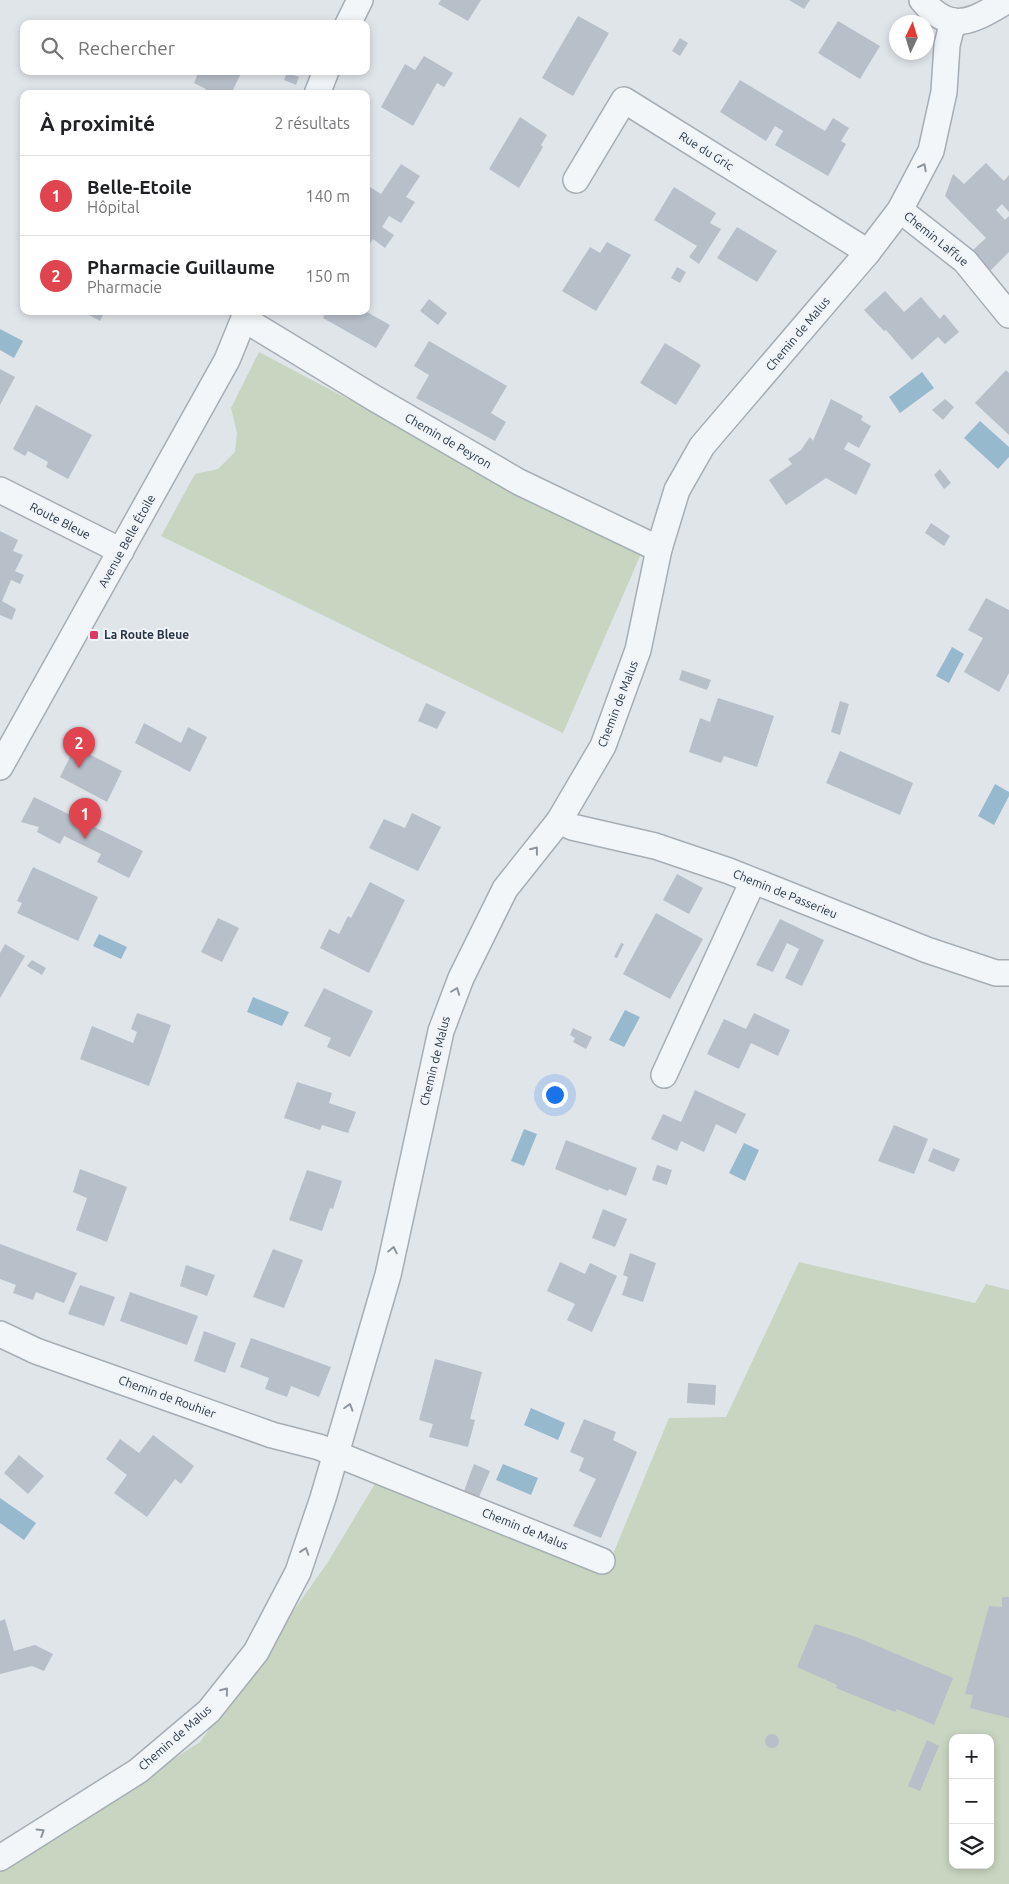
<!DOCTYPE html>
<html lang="fr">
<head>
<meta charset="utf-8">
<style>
	:root { --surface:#fff; --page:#f2f2f2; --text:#202124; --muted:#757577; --line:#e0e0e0; --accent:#111827 }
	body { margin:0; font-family:Ubuntu,sans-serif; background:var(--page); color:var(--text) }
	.controls { position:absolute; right:15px; bottom:15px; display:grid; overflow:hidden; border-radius:10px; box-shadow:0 2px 8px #0003 }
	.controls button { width:45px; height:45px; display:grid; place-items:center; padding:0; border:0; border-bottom:1px solid var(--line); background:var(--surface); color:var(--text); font:25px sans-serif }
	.compass { position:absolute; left:889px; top:15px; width:45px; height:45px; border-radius:50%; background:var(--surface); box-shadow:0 2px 8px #0003; rotate:4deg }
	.you { position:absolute; left:554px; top:1094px; width:18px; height:18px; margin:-12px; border:4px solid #fff; border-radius:50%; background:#1a73e8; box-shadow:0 0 0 8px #1a73e833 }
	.badge { display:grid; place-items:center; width:32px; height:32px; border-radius:50%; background:var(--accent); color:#fff; font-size:16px; font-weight:700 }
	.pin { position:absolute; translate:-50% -41px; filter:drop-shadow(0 1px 2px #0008) }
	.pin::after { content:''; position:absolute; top:26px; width:18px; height:15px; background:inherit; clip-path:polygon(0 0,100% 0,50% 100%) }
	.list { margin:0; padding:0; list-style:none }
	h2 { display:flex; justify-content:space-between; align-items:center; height:65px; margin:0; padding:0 20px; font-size:21px }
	h2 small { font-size:16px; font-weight:400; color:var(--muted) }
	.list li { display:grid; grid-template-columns:32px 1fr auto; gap:15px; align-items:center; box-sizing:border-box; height:80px; padding:0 20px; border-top:1px solid var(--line) }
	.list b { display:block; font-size:19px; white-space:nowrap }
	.list p { margin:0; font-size:16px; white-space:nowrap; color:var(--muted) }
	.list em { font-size:16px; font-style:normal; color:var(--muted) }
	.icon { flex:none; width:28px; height:28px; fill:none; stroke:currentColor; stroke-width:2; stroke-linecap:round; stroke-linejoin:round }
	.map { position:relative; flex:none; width:1009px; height:1884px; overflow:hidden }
	.search { position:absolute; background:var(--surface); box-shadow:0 2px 8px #0003; left:20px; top:20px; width:350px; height:55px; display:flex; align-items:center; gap:12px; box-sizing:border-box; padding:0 18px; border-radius:10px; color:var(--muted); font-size:19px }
	.panel { position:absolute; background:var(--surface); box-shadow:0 2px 8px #0003; left:20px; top:90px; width:350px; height:225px; border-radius:10px }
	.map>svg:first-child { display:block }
	.green { fill:#c8d5c0; fill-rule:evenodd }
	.water { fill:#97b9ce }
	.building { fill:#b7bfc9 }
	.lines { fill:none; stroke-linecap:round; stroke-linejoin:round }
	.minor-casing { stroke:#a5adb5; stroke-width:28 }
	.minor { stroke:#f3f6f8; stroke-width:25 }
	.oneway { stroke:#8d969e }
	.poi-dot { fill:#dc3966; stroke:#f0f4f8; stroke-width:2 }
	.labels { text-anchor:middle; stroke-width:4; stroke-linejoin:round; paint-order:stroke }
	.street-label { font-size:12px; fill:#273544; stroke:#f0f4f8 }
	.poi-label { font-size:12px; font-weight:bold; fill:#273544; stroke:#f0f4f8; text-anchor:start }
</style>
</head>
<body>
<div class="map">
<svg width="1009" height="1884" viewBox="0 0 1009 1884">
	<rect width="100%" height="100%" fill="#e0e5ea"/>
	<!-- green -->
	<g class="green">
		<path d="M259,352L641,554L563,733L161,536L195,474L218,469L235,452L237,433L231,408Z"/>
		<path d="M799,1262L975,1303L986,1284L1009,1290V1884H0V1870L200,1742L328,1562L382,1472L611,1559L669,1418L726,1417ZM953,1738H990V1865H953Z"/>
	</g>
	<!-- water -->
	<g class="water">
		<path d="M0,329L23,341L14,358L0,350Z"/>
		<path d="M922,372L934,388L900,413L889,397Z"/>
		<path d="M980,421L1009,447V457L998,469L964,438Z"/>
		<path d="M952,647L964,654L949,683L936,676Z"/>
		<path d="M995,784L1009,792V796L994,825L978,816Z"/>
		<path d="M99,934L127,947L121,959L93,946Z"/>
		<path d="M253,997L289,1012L282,1026L247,1012Z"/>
		<path d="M625,1010L640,1017L624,1047L609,1040Z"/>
		<path d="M524,1129L537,1134L524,1166L511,1161Z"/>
		<path d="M744,1143L759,1150L745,1181L729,1173Z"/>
		<path d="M531,1408L565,1423L558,1440L524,1425Z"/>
		<path d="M503,1464L538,1478L531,1495L496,1480Z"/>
		<path d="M0,1498L36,1523L24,1540L0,1523Z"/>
	</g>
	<!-- building -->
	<g class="building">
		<path d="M441,0H481L468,21L438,4Z"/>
		<path d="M789,0H810L804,9Z"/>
		<path d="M578,16L609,33L573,96L542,78Z"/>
		<path d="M838,21L880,46L860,79L818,53Z"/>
		<path d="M680,38L688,43L680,56L672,51Z"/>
		<path d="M424,56L453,73L444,87L437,83L413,126L381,107L405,64L415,70Z"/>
		<path d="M199,71H242L231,94H204L206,89L194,83Z"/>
		<path d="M287,72L299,77L296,85L284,80Z"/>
		<path d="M740,80L825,131L833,118L849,128L841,141L846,144L828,176L775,145L783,131L775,126L766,141L720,112Z"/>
		<path d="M520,117L547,135L541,145L543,147L519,188L489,169Z"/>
		<path d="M986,163L1004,181L1009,175V212L1002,204L996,210L1005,220L1009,216V252L989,272L973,250L986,238L945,196L953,174L964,184Z"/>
		<path d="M401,164L420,176L406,197L415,202L401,223L389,216L382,227L394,235L385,248L373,239L369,245L366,244V193L370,187L381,194Z"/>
		<path d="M674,187L716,213L710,223L721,229L699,264L689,257L697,246L654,220Z"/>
		<path d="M737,227L777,251L757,282L717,258Z"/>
		<path d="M607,242L631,255L596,311L562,291L590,247L600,253Z"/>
		<path d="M677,267L686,272L680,283L671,278Z"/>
		<path d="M885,291L904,312L921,297L940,319L944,314L959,332L945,344L938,337L912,360L886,330L884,331L864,310Z"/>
		<path d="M429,299L447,313L438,325L420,311Z"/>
		<path d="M82,311H105L100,321Z"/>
		<path d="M326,311H365L390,325L376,348L323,318Z"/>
		<path d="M429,341L507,386L491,413L506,422L495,441L416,398L429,375L414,366Z"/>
		<path d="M665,343L701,365L676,405L640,383Z"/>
		<path d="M0,369L15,377L0,405Z"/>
		<path d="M1006,370L1009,373V435L975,403Z"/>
		<path d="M831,399L863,416L861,420L871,426L859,448L848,442L844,449L871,464L856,495L826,478L786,505L769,480L792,464L788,459L801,450L810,437L813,441Z"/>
		<path d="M945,399L954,407L943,420L932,410Z"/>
		<path d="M36,405L92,435L68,479L46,467L48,462L28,451L25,456L13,449Z"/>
		<path d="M940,469L951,483L944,489L934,475Z"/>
		<path d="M931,523L950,536L944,546L925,533Z"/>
		<path d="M0,531L18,540L13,551L23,555L15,571L24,575L20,584L11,580L2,601L16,609L12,620L0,615Z"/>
		<path d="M986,598L1009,610V673L999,692L964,672L983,638L968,630Z"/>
		<path d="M682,670L711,680L707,690L679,680Z"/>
		<path d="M718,698L774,716L757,767L724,756L721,763L689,752L700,718L710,722Z"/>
		<path d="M840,701L849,704L840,735L831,732Z"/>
		<path d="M426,703L446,712L437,729L418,721Z"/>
		<path d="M144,723L181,743L188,727L207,737L190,772L135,743Z"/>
		<path d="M75,747L122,771L107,802L60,777Z"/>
		<path d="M840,751L913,783L900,815L826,783Z"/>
		<path d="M34,797L143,851L129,878L97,862L101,854L64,836L60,844L37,832L39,827L21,822Z"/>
		<path d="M412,813L441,827L418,871L369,848L384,819L405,828Z"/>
		<path d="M33,867L98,897L78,941L17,913L22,903L17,901Z"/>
		<path d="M677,874L703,888L689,914L663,900Z"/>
		<path d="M370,882L405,900L369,973L320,948L329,929L339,934L348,916L351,918Z"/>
		<path d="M656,913L703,939L670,999L623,974Z"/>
		<path d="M218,918L239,928L222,962L201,952Z"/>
		<path d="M780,919L824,940L802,986L785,978L799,949L787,943L773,972L756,965Z"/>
		<path d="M621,943L624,944L617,958L614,957Z"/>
		<path d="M5,944L25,956L0,998V953Z"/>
		<path d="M32,960L46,968L42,975L27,966Z"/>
		<path d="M324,988L373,1011L350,1057L327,1047L331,1038L304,1026Z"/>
		<path d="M137,1013L171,1025L149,1086L80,1059L92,1026L133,1043L137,1032L131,1029Z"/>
		<path d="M754,1013L790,1030L778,1056L751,1043L739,1069L707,1054L724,1019L746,1029Z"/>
		<path d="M573,1028L592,1037L586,1049L573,1042L575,1038L570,1035Z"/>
		<path d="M297,1082L332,1093L329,1103L356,1112L348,1133L322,1125L320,1130L284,1118Z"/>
		<path d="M695,1090L746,1114L736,1134L716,1124L704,1152L681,1141L677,1151L651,1139L663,1114L681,1122Z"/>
		<path d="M894,1125L928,1139L914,1174L878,1161Z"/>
		<path d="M566,1140L637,1168L626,1196L609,1189L608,1191L555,1169Z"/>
		<path d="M933,1148L960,1159L954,1172L928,1161Z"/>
		<path d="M657,1165L672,1170L667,1185L652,1180Z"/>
		<path d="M80,1169L127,1187L107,1242L76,1230L87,1198L73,1192Z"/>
		<path d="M307,1170L342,1181L333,1209L330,1208L322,1231L289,1220Z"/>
		<path d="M603,1209L627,1219L615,1247L592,1238Z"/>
		<path d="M0,1244L77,1273L64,1303L36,1292L33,1300L13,1293L16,1285L0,1279Z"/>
		<path d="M273,1249L303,1260L284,1308L253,1297Z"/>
		<path d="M630,1253L656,1263L643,1302L622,1295L628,1277L623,1275Z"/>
		<path d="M560,1262L585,1274L590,1263L617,1276L592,1332L567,1320L575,1304L547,1291Z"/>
		<path d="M186,1265L215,1275L207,1296L180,1286Z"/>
		<path d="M80,1285L115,1297L104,1326L68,1314Z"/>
		<path d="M130,1292L198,1316L187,1345L120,1321Z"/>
		<path d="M204,1331L236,1343L225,1373L194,1361Z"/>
		<path d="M251,1338L331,1367L319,1397L291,1386L287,1397L265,1389L269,1378L240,1367Z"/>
		<path d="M435,1359L482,1372L470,1419L475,1420L468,1447L429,1437L433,1424L419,1420Z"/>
		<path d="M688,1383L716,1385L715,1405L687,1403Z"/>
		<path d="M584,1419L616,1432L613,1440L637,1452L601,1538L573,1526L596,1479L579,1471L584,1458L570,1452Z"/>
		<path d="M153,1435L194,1466L181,1484L175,1479L147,1517L114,1493L127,1475L106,1459L120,1439L139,1453Z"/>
		<path d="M19,1455L44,1476L28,1494L4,1473Z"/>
		<path d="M474,1464L490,1471L479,1497L464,1491Z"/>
		<path d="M1002,1597H1009V1718L970,1708L973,1695L965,1694L989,1606L1002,1607Z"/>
		<path d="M5,1619L14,1651L35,1645L53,1654L44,1671L32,1666L0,1674V1621Z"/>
		<path d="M815,1624L856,1637L953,1678L934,1725L897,1709L895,1712L836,1688L837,1685L797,1667Z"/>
		<circle cx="772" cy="1741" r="7"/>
		<path d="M927,1740L939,1746L920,1791L908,1786Z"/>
	</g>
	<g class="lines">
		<!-- minor casing -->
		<g class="minor-casing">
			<g id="minor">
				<path d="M922,0C952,36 974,20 1008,0"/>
				<path d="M348,24L360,0"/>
				<path d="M317,94L326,71"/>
				<path d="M576,180L624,100L868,252"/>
				<path d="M900,210L965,261L1009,315"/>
				<path d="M244,319L374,398L519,482L659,549"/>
				<path d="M0,490L121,551"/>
				<path d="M0,767L227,360L247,311"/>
				<path d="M559,821L572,827L655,846L729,871L927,950L996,973H1009"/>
				<path d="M664,1075L753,881"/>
				<path d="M0,1334L36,1351L272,1435L319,1447L602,1561"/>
				<path d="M0,1858L138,1771L209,1711L256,1652L298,1572L323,1498L388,1275L441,1031L461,978L505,889L559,821L603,746L638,650L659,549L677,490L702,446L868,252L900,210L931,151L944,92L947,45L953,21"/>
			</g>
		</g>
		<!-- minor -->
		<use href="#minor" class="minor"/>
	</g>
	<!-- one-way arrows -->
	<defs><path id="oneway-chevron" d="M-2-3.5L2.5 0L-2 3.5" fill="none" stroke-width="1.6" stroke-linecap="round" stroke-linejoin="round" transform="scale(1.25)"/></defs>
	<g class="oneway">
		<use href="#oneway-chevron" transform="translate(923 167) rotate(-62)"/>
		<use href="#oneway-chevron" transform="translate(535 850) rotate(-52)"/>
		<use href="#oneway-chevron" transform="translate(456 991) rotate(-69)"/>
		<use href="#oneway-chevron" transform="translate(393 1250) rotate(-78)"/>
		<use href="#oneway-chevron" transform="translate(349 1407) rotate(-74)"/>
		<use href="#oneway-chevron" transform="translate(305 1551) rotate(-71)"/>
		<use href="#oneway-chevron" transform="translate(225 1691) rotate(-51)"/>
		<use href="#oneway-chevron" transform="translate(41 1832) rotate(-32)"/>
	</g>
	<!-- markers -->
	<rect class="poi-dot" x="89" y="630" width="10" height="10" rx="2.5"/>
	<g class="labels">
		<!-- street labels -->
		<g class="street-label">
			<text transform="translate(706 151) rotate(32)" y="4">Rue du Gric</text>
			<text transform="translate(936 239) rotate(39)" y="4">Chemin Laffue</text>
			<text transform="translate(798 334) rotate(-50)" y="4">Chemin de Malus</text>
			<text transform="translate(448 441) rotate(30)" y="4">Chemin de Peyron</text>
			<text transform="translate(60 521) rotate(27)" y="4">Route Bleue</text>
			<text transform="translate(127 541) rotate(-61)" y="4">Avenue Belle Étoile</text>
			<text transform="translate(618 704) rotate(-69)" y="4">Chemin de Malus</text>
			<text transform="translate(785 894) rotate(22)" y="4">Chemin de Passerieu</text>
			<text transform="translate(435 1061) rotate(-76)" y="4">Chemin de Malus</text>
			<text transform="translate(167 1397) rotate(20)" y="4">Chemin de Rouhier</text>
			<text transform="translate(525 1529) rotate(22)" y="4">Chemin de Malus</text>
			<text transform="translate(175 1738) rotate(-41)" y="4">Chemin de Malus</text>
		</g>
		<!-- poi labels -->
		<g class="poi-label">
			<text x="104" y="639">La Route Bleue</text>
		</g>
	</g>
</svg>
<div class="controls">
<button>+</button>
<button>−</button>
<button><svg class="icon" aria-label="layers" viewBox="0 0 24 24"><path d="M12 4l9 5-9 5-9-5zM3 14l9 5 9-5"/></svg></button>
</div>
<svg class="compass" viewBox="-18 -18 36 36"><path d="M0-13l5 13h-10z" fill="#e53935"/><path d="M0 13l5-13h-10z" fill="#757577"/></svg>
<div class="you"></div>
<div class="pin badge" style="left:85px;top:839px;background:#e0444e">1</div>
<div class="pin badge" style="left:79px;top:768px;background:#e0444e">2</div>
<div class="search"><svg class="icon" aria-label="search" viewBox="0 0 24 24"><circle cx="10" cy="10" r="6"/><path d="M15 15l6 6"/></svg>Rechercher</div>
<section class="panel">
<h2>À proximité<small>2 résultats</small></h2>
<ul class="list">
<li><span class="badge" style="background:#e0444e">1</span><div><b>Belle-Etoile</b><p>Hôpital</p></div><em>140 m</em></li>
<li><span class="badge" style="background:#e0444e">2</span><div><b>Pharmacie Guillaume</b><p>Pharmacie</p></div><em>150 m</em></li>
</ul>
</section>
</div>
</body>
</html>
